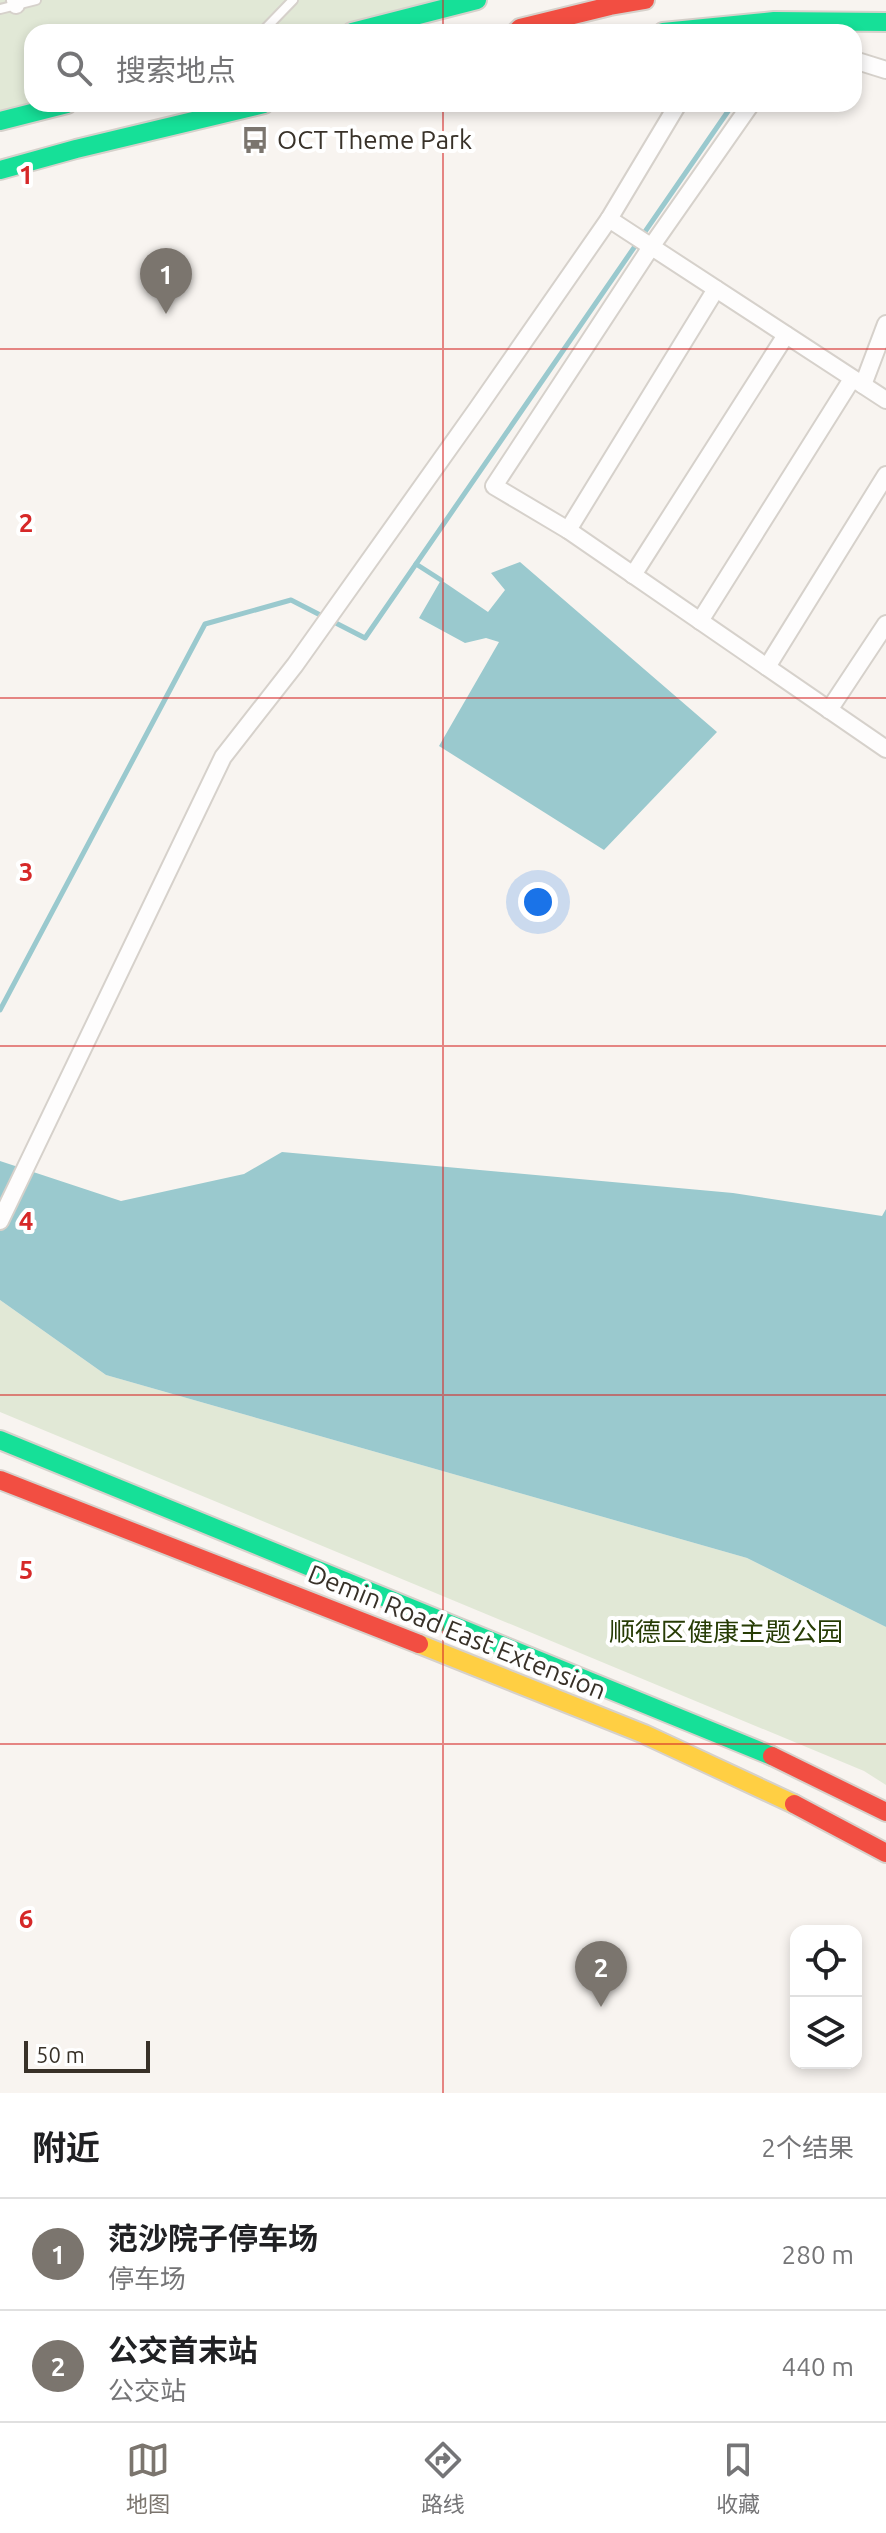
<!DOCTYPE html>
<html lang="zh">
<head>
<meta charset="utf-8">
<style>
	:root { --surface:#fff; --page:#f2f2f2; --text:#202124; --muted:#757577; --line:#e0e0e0; --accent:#7b756e }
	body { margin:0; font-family:Ubuntu,"Noto Sans SC",sans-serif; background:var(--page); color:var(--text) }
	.controls { position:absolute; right:24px; bottom:24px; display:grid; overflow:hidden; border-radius:16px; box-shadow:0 4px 12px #0003 }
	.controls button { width:72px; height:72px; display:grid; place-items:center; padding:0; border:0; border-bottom:2px solid var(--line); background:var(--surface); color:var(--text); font:40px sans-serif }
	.scale { position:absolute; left:24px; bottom:20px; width:126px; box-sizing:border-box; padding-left:8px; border:4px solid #383128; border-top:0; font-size:22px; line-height:28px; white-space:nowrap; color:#383128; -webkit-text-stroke:6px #fff; paint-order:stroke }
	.you { position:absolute; left:538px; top:902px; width:28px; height:28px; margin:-20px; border:6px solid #fff; border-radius:50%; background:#1a73e8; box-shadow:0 0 0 12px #1a73e833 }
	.badge { display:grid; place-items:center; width:52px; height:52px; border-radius:50%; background:var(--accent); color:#fff; font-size:26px; font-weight:700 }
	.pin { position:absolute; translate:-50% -66px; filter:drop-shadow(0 2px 4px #0008) }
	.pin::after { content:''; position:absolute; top:42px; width:28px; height:24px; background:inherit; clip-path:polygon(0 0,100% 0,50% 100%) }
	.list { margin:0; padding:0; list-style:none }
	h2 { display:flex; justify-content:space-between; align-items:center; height:104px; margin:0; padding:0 32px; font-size:34px }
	h2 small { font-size:26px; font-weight:400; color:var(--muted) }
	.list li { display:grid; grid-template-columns:52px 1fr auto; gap:24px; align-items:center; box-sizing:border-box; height:112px; padding:0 32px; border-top:2px solid var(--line) }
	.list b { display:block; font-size:30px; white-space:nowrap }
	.list p { margin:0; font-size:26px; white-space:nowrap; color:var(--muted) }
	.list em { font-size:26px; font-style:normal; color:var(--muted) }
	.icon { flex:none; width:44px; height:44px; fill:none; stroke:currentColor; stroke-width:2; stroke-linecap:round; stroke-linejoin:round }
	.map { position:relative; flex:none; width:886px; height:2093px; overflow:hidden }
	.search { position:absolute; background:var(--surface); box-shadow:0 4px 12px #0003; left:24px; right:24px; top:24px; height:88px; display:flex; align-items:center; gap:20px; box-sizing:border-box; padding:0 28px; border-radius:24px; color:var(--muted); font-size:30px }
	.sheet { height:328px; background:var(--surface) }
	nav { display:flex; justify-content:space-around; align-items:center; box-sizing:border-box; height:112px; border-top:2px solid var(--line); background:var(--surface); font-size:22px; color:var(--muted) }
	nav a { display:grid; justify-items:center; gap:4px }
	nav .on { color:var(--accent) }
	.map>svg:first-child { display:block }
	.green { fill:#e1e8d6 }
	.water { fill:#9ac9ce }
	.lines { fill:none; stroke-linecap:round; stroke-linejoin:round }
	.stream { stroke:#9ac9ce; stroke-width:5 }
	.lane-casing { stroke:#d6d1cb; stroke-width:12 }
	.street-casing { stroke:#d6d1cb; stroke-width:20 }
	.fast-casing { stroke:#d6d1cb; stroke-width:22 }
	.slow-casing { stroke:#d6d1cb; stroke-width:22 }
	.jam-casing { stroke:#d6d1cb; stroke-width:22 }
	.lane { stroke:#fefdfd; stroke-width:8 }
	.street { stroke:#fefdfd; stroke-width:16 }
	.fast { stroke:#16e098; stroke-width:18 }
	.slow { stroke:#ffcf43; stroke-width:18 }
	.jam { stroke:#f24e42; stroke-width:18 }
	.grid { fill:none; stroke:#d62828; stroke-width:2; stroke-opacity:0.55 }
	.labels { text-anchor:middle; stroke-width:8; stroke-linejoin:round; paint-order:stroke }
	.poi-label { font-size:26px; fill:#383128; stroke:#fff; text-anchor:start }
	.street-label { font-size:26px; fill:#383128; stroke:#fff }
	.park-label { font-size:26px; fill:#273c05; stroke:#fff }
	.grid-label { font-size:26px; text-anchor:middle; font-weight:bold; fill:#d62828; stroke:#fff; stroke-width:8; stroke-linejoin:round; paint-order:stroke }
</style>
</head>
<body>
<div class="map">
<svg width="886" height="2093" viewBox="0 0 886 2093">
	<rect width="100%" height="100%" fill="#f8f4f0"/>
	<!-- green -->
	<g class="green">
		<path d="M0,0H469L352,32H32V104L0,119Z"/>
		<path d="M0,1300L106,1375L747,1558L886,1627V1785L864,1771L0,1412Z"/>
	</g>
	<!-- water -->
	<g class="water">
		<path d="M520,562L717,732L604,850L439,746L499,642L486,638L465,643L419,618L441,580L488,612L505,590L491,573Z"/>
		<path d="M282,1152L733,1193L882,1216L886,1209V1627L747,1558L106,1375L0,1300V1161L121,1201L244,1174Z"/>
	</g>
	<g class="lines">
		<!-- stream -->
		<g class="stream">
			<path d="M416,564L441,580"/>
			<path d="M0,1010L205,624L291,600L365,638L733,104"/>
		</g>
		<!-- lane casing -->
		<g class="lane-casing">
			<g id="lane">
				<path d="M0,9L36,0"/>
				<path d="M262,32L293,0"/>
			</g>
		</g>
		<!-- street casing -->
		<g class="street-casing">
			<g id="street">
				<path d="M15,0L16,5"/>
				<path d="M854,60L886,70"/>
				<path d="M751,104L651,247L494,486L568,530L886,749"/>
				<path d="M609,219L886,400"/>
				<path d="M863,385L886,324"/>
				<path d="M568,530L716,289"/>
				<path d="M633,575L786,335"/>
				<path d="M700,621L852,379"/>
				<path d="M767,667L886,475"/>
				<path d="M829,710L886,624"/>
				<path d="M0,1221L223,757L295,665L477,409L609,219L678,104"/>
			</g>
		</g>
		<!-- fast casing -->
		<g class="fast-casing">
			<g id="fast">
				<path d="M352,32L477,0"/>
				<path d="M663,32L774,21L886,22"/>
				<path d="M0,121L67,104"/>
				<path d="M0,170L76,149L264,104"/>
				<path d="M0,1440L772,1756"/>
			</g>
		</g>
		<!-- slow casing -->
		<g class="slow-casing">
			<path id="slow" d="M419,1644L644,1734L794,1804"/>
		</g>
		<!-- jam casing -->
		<g class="jam-casing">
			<g id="jam">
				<path d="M516,32L520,28L610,6L645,0"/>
				<path d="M0,1480L419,1644"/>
				<path d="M772,1756L886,1812"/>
				<path d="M794,1804L886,1853"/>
			</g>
		</g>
		<!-- lane -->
		<use href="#lane" class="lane"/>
		<!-- street -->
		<use href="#street" class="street"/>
		<!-- fast -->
		<use href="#fast" class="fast"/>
		<!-- slow -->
		<use href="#slow" class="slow"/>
		<!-- jam -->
		<use href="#jam" class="jam"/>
	</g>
	<!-- grid -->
	<path class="grid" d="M443,0V32M443,104V2093M0,349H886M0,698H886M0,1046H886M0,1395H886M0,1744H886"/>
	<!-- icons -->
	<defs>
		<g id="bus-bare" transform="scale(2.16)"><path d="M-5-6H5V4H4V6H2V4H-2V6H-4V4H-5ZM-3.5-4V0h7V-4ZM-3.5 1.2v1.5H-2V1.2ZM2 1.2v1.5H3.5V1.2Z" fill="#7b756e" stroke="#fff" stroke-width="2.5" paint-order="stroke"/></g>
	</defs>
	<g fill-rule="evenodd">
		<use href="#bus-bare" x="255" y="140"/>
	</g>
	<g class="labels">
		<!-- poi labels -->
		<g class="poi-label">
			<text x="277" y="149">OCT Theme Park</text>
		</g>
		<!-- street labels -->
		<g class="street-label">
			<text transform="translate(457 1632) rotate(22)" y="9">Demin Road East Extension</text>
		</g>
		<!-- park labels -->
		<g class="park-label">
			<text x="726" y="1641">顺德区健康主题公园</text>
		</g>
	</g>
	<g class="grid-label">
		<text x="26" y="184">1</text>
		<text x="26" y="532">2</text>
		<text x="26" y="881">3</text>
		<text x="26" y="1230">4</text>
		<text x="26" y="1579">5</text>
		<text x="26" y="1928">6</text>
	</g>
</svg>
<div class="controls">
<button><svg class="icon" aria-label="locate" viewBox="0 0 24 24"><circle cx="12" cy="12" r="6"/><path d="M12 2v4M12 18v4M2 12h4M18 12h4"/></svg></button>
<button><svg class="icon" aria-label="layers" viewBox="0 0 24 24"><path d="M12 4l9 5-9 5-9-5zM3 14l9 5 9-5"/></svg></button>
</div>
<div class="scale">50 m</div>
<div class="you"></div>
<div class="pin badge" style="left:166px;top:314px">1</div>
<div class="pin badge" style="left:601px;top:2007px">2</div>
<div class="search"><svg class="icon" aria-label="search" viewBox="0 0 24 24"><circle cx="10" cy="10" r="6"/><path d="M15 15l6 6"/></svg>搜索地点</div>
</div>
<section class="sheet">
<h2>附近<small>2个结果</small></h2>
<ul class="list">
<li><span class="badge">1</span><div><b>范沙院子停车场</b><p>停车场</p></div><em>280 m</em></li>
<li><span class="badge">2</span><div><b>公交首末站</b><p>公交站</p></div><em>440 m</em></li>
</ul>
</section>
<nav>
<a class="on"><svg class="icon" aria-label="map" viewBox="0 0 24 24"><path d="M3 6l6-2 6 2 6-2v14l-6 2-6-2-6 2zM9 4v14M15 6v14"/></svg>地图</a>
<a><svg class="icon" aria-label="directions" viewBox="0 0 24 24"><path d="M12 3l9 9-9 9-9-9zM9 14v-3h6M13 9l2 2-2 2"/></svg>路线</a>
<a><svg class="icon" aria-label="saved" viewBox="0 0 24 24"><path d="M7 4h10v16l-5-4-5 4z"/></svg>收藏</a>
</nav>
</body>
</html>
